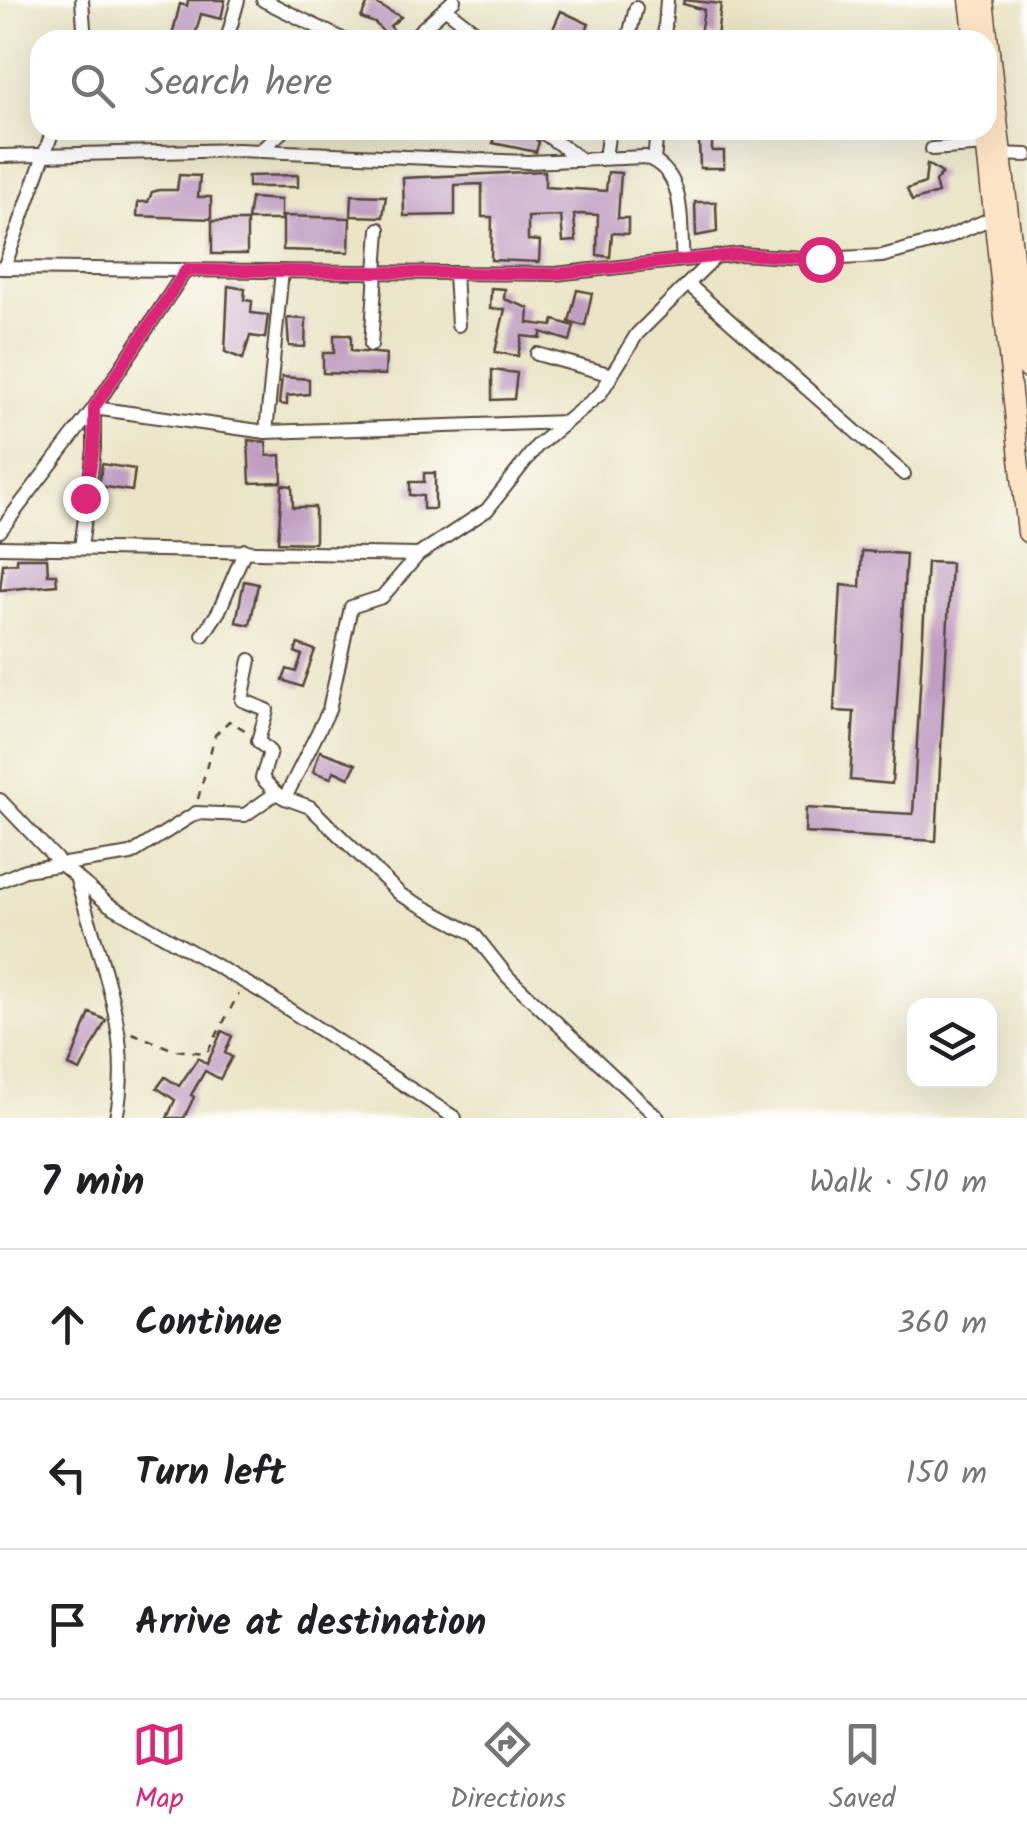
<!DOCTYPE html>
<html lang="en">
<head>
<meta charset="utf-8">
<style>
	:root { --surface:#fff; --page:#f2f2f2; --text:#202124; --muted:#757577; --line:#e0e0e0; --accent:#db2777 }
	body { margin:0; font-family:Kalam,sans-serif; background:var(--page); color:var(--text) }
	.controls { position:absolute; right:30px; bottom:30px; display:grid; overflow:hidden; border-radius:20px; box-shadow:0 10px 40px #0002 }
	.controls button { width:90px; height:90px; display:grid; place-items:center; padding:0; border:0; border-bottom:2px solid var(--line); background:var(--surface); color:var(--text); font:50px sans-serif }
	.stop { position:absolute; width:30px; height:30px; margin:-22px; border:8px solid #db2777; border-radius:50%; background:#fff }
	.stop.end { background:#db2777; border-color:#fff; box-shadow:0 2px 10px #0008 }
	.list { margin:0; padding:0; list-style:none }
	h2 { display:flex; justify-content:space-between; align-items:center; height:130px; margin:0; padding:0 40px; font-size:42px }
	h2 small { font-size:32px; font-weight:400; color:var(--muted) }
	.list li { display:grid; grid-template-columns:65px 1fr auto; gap:30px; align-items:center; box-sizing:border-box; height:150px; padding:0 40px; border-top:2px solid var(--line) }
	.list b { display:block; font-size:38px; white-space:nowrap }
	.list em { font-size:32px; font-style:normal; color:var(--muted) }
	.icon { flex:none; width:55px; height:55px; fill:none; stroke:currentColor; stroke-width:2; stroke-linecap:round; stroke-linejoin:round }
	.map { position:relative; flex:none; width:1027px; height:1118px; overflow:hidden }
	.search { position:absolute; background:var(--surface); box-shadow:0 10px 40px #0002; left:30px; right:30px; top:30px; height:110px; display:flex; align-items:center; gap:25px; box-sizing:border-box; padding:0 35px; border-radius:30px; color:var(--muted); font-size:38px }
	.sheet { height:580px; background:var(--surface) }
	nav { display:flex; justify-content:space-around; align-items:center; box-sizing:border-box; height:140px; border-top:2px solid var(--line); background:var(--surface); font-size:28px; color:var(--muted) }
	nav a { display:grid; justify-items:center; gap:5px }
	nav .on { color:var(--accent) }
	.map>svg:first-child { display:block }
	.building { fill:#c09dc2 }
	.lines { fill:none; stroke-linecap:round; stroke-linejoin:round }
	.street-casing { stroke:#554637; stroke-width:16 }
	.secondary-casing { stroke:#554637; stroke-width:21 }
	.path { stroke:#554637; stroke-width:2.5; stroke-dasharray:8 8; stroke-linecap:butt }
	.street { stroke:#fff; stroke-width:12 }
	.secondary { stroke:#fee4c6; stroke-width:18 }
	.route { stroke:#db2777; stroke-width:12 }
</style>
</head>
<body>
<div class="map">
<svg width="1027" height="1118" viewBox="0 0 1027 1118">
	<rect width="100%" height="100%" fill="#fdfcf7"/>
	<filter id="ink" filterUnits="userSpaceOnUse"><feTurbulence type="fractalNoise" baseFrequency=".01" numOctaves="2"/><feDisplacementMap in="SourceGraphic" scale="20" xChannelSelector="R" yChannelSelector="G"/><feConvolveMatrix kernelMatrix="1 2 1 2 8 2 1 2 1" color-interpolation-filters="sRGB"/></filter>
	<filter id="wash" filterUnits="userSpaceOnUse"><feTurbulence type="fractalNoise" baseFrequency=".0048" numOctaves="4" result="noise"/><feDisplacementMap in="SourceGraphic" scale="40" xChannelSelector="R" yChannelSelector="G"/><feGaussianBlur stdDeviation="2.25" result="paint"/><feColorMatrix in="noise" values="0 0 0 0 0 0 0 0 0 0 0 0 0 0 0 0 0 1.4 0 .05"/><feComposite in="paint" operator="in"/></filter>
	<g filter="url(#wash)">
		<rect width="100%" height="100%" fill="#eae5c7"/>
		<g id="blocks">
			<!-- building -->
			<g class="building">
				<path d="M188,0H225L221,19L201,14L194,39L171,40L180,4L187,6Z"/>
				<path d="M369,0L401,17L390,26L397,34L391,40L375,23L361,18Z"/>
				<path d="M684,0L721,4L717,37L700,34L704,10L683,4Z"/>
				<path d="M561,11L589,24L585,32L603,40L550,36Z"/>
				<path d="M499,130L530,134L539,142L536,152L493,143Z"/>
				<path d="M686,130H712V151H724V168H700L699,140H686Z"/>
				<path d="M927,164L942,173L935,182L938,193L912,201L907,189L925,183Z"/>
				<path d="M545,171V187L606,191L608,172L621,173L618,218H628V234L612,233L610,257L597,255L598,215L579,214L574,215L576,241L563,242L561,216L528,217V240L540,241L539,262L491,260L492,217H482V184L455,185V215L404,216L403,178Z"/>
				<path d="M179,175L200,176L198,197H211V219L137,216L138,202H148L152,192L159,190H177Z"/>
				<path d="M298,175V187H248V176Z"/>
				<path d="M352,195L386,196L383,217L351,216Z"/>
				<path d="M251,198L281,200V220H248Z"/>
				<path d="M695,202H716L717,232L696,236Z"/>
				<path d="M283,216L350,218L349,252L283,250Z"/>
				<rect x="212" y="221" width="35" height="33"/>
				<path d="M228,286L245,289L244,300L252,301L251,313L268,315L265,338L250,336L243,359L225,352Z"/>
				<path d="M491,288L505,289L504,299L529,308L528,323L552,326L554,320L574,326L570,341L541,332V338L522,336L518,356L495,352L505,309H490Z"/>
				<path d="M577,290L592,293L585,326L569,322Z"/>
				<path d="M287,318L306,319L305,347L289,346Z"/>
				<path d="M334,335H351V351L386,354L385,375L323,373V353H334Z"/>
				<path d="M492,370L517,373L514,399L492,400Z"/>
				<path d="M282,377L309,379V394L287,396V405L279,404Z"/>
				<path d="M248,440L266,442L267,456L281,455L282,482L250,483Z"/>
				<path d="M102,464L135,469L132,491L99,486Z"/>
				<path d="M424,473H435V509H423V496L410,495V482H424Z"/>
				<path d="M282,485L292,486L293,507H315V543L278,542Z"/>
				<path d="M862,551L906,554L892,784L850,780L854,712L834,711L841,585L860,587Z"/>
				<path d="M17,558H47L48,574H56L57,585L0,590L3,564L17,563Z"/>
				<path d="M927,562L951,563L936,841L805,833L806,808L913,814Z"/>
				<path d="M244,581L258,584L250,625L236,622Z"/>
				<path d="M298,644L315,650L302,687L283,680L287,669L296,672L302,655L295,652Z"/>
				<path d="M320,751L356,764L349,778L334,771L331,778L313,772Z"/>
				<path d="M90,1013L106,1020L80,1071L69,1066Z"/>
				<path d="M222,1031L232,1036L225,1053L232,1057L220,1079L205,1071L191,1095L194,1097L184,1118H167L175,1100L157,1088L165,1077L179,1086L198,1058L207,1064Z"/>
			</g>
		</g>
	</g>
	<g filter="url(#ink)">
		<use href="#blocks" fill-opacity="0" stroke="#554637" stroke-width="2.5"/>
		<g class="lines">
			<!-- street casing -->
			<g class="street-casing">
				<g id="street">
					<path d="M263,0L344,40"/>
					<path d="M446,9L486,40"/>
					<path d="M79,40L84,28L82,0"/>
					<path d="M222,40L228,36L238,0"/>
					<path d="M410,40L454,0"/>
					<path d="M628,40L636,8"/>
					<path d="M664,40L667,0"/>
					<path d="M539,130L582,160"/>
					<path d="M932,149L986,145"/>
					<path d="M261,150L284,130"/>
					<path d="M995,154L1027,155"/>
					<path d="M0,156L238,150L528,162L645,157C688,172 679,223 683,260"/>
					<path d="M605,158L609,130"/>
					<path d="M654,161L657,130"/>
					<path d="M0,268L555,274L740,254L820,259L882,256L941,240L992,218"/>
					<path d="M4,268L53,130"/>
					<path d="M282,271L266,432L566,422"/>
					<path d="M455,273L458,325"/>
					<path d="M688,284L904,474"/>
					<path d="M371,345L379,229"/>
					<path d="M537,354L612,375"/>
					<path d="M0,531L94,408L186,270"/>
					<path d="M0,547L418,555"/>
					<path d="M81,548L94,449V408L266,432"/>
					<path d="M203,635L219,611L245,550"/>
					<path d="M250,660L242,700L267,710L258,741L270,752L262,778L276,793"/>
					<path d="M0,800L61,864L108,904L262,992L455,1118"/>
					<path d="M77,880C99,959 134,1035 116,1118"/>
					<path d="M0,881L25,870L131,854L196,813L245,815L276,793L285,798"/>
					<path d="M658,1118L508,977L473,933L401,895L310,807L285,798L329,710L351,607L382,597L418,555L487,510L537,446L600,394L637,334L716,256"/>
				</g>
			</g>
			<!-- secondary casing -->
			<g class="secondary-casing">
				<g id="secondary">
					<path d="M969,0L974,40"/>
					<path d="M984,0L1027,369"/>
					<path d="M984,130L1027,533"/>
				</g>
			</g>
			<!-- path -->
			<g class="path">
				<path d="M198,799L215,735L229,721L250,733"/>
				<path d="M132,1033L174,1050L207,1053L239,993"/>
			</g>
			<!-- street -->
			<use href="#street" class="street"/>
			<!-- secondary -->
			<use href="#secondary" class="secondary"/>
		</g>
	</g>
	<g class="lines" filter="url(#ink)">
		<!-- route -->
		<path class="route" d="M85,498L94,449V408L186,270L555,274L740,254L820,259"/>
	</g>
</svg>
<div class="controls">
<button><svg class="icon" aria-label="layers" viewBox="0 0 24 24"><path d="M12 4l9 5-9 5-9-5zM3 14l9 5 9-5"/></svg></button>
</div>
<div class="stop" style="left:820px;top:259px"></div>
<div class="stop end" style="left:85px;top:498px"></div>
<div class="search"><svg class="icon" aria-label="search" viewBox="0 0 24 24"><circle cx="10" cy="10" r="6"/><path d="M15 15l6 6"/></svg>Search here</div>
</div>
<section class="sheet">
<h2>7 min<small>Walk · 510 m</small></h2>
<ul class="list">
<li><svg class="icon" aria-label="ahead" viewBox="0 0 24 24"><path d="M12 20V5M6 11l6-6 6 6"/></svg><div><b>Continue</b></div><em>360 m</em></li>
<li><svg class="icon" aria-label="left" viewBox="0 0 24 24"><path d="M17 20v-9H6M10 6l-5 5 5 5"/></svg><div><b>Turn left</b></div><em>150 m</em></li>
<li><svg class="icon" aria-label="arrive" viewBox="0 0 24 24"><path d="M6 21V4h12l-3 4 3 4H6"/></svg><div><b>Arrive at destination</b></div></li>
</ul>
</section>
<nav>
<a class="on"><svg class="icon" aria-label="map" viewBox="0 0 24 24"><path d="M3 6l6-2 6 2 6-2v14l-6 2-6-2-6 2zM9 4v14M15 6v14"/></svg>Map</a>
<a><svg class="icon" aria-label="directions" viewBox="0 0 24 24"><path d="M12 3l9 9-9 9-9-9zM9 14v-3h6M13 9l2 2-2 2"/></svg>Directions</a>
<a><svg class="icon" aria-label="saved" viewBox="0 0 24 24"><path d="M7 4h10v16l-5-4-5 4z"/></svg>Saved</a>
</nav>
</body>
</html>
